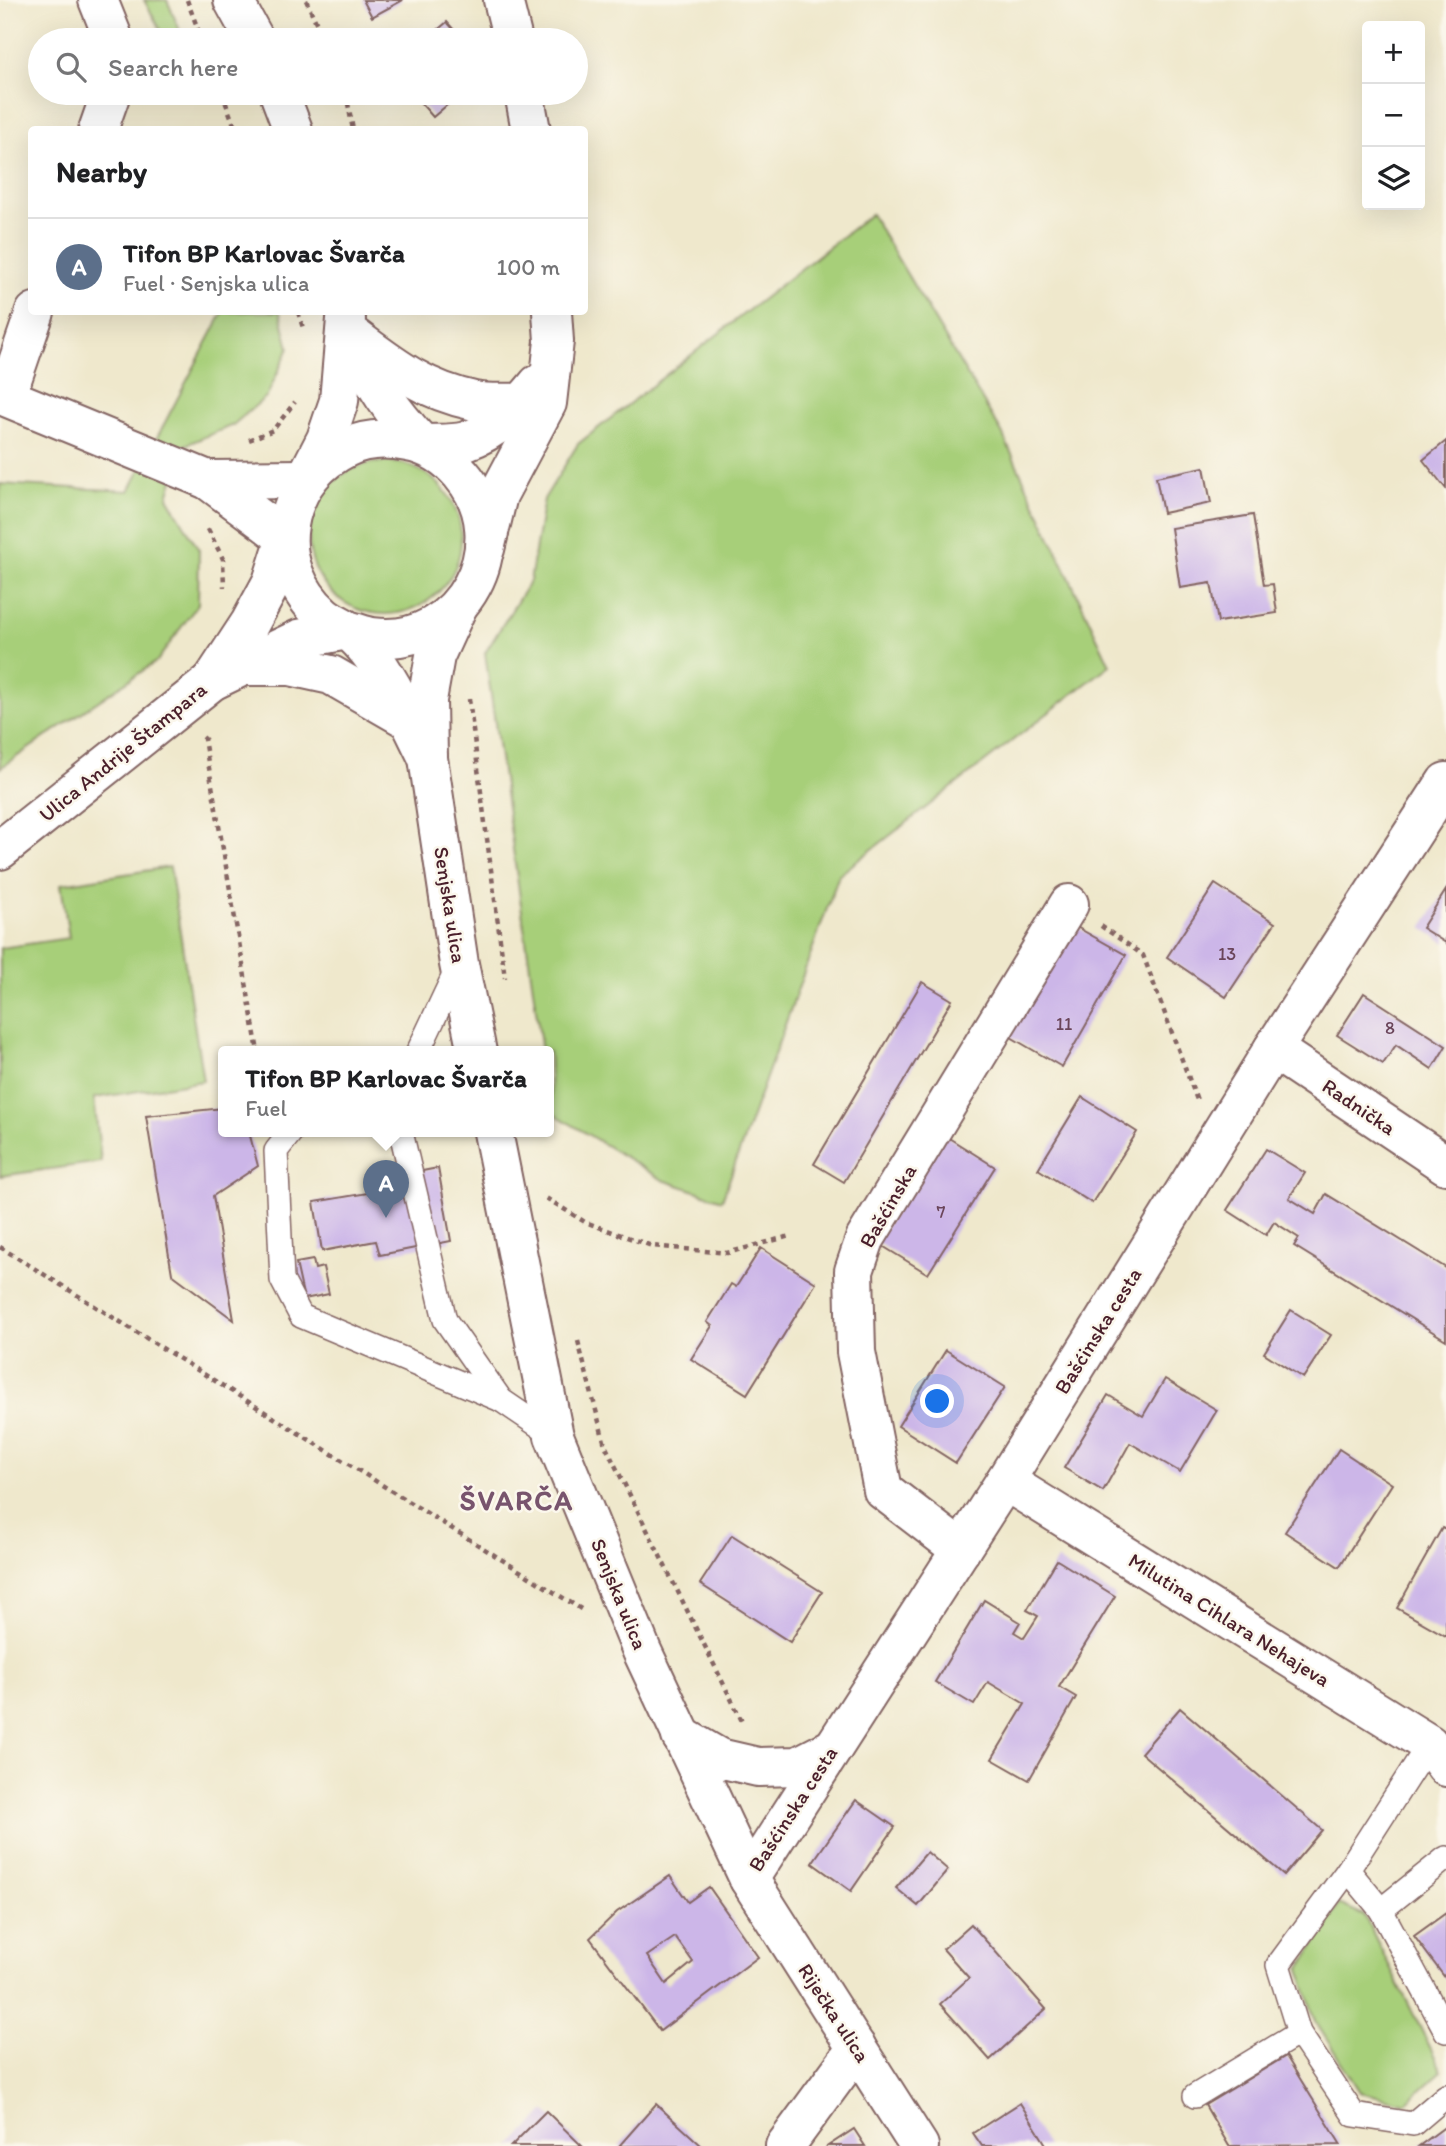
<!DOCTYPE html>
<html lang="en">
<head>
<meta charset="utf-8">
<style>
	:root { --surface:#fff; --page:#f2f2f2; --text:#202124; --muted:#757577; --line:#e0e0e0; --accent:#c8321e }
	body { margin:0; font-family:Itim,sans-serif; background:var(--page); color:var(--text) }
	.controls { position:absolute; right:21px; top:21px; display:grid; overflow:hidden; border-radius:7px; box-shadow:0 7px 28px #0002 }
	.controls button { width:63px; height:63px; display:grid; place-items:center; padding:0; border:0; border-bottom:2px solid var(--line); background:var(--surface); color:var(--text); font:35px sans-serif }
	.you { position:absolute; left:938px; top:1402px; width:24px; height:24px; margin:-18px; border:5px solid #fff; border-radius:50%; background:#1a73e8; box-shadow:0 0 0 10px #1a73e833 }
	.badge { display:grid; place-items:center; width:46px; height:46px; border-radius:50%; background:var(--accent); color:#fff; font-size:23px; font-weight:700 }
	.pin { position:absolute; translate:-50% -58px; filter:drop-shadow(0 2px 4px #0008) }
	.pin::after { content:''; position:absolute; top:37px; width:24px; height:21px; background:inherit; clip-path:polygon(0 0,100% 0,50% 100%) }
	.popup { position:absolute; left:218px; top:1046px; width:336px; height:91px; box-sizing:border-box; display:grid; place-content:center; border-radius:7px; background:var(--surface); filter:drop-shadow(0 2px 5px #0005); font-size:23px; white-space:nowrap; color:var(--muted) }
	.popup b { font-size:26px; color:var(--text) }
	.popup::after { content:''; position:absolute; left:50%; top:100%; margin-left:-14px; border:14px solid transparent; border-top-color:var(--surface) }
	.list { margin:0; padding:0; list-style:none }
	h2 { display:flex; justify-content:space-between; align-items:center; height:91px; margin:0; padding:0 28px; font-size:30px }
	h2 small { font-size:23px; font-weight:400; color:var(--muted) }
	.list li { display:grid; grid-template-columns:46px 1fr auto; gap:21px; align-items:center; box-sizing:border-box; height:98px; padding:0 28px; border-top:2px solid var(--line) }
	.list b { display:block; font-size:26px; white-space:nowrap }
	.list p { margin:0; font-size:23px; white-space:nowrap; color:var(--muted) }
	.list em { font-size:23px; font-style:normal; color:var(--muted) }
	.icon { flex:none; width:38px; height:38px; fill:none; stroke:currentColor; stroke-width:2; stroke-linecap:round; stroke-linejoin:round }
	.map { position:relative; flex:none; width:1446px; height:2146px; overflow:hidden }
	.search { position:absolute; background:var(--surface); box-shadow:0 7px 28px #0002; left:28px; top:28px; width:560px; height:77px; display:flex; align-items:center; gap:18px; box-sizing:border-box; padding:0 24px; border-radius:38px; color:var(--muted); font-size:26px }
	.panel { position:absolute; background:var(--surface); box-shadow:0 7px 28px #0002; left:28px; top:126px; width:560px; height:189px; border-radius:7px }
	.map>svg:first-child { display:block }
	.green { fill:#a7cf79; stroke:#787752; stroke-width:2 }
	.building { fill:#ccb6e8; fill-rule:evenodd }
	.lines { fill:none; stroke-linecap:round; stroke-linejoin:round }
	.lane-casing { stroke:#846563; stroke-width:26 }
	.street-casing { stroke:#846563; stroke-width:42 }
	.secondary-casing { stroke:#846563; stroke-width:42 }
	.primary-casing { stroke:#846563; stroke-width:42 }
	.path { stroke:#846563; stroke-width:4.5; stroke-dasharray:5 5; stroke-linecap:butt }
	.lane { stroke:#fff; stroke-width:23 }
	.street { stroke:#fff; stroke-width:38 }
	.secondary { stroke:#fff; stroke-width:38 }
	.primary { stroke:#fff; stroke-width:38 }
	.labels { text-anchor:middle; stroke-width:5; stroke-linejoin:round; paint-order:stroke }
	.number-label { font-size:18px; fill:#6a455a }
	.street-label { font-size:21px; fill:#4a1f2b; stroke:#fbf7ec }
	.district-label { font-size:28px; font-weight:bold; letter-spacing:2px; fill:#78546d; stroke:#fbf7ec }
</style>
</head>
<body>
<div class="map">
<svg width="1446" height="2146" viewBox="0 0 1446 2146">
	<rect width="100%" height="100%" fill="#fbf7ec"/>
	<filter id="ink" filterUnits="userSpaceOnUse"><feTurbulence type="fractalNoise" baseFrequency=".0143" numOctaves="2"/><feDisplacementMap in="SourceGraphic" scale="14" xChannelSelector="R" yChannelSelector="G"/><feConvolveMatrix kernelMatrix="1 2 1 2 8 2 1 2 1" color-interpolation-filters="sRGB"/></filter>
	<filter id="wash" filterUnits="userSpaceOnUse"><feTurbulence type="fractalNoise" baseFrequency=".00686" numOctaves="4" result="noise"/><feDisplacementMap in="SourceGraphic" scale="28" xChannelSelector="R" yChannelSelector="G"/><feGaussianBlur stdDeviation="1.57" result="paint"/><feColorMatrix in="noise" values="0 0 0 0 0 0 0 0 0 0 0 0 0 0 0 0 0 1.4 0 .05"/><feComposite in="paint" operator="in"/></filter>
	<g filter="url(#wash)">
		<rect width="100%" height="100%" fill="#efe8cc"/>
		<!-- green -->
		<g class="green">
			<path d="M144,0H167L184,40H166Z"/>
			<path d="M871,214L1002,433L1110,665L839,875L722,1200L663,1180L551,1112L549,1052H542L485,653L530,581L544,499L578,444Z"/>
			<path d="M223,312H280L289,348L267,396L233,425L183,446L168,497L199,550L198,604L157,661L0,768V484L129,491Z"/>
			<circle cx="385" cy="538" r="76"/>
			<path d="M170,867L203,1081L94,1098L101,1162L0,1176V948L69,938L61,884Z"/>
			<path d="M1339,1904L1364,1915L1442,2071L1406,2103L1360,2092L1315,2021L1300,1969Z"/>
		</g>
		<g id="blocks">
			<!-- building -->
			<g class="building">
				<path d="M363,0H403L372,17Z"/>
				<path d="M447,22L463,40H426Z"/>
				<path d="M412,93H461L433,117Z"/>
				<path d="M1446,441V489L1423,460Z"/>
				<path d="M1204,467L1211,503L1163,513L1156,477Z"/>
				<path d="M1253,515L1264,585L1273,584L1277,613L1218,622L1211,583L1180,588L1171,528Z"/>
				<path d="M1215,884L1275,923L1226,997L1167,957Z"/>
				<path d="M1446,890V943L1422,928Z"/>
				<path d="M1073,925L1126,955L1062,1067L1009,1036Z"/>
				<path d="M922,982L952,1000L844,1182L814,1164Z"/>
				<path d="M1364,993L1446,1046L1432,1069L1396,1045L1383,1064L1337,1035Z"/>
				<path d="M1082,1097L1137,1132L1092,1203L1038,1169Z"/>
				<path d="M223,1108V1132H249L258,1166L213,1196L234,1320L172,1274L146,1116Z"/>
				<path d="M944,1135L995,1167L928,1274L876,1242Z"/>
				<path d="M1266,1149L1305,1173L1289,1198L1315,1214L1326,1194L1446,1268V1340L1294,1246L1299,1238L1274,1222L1266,1235L1227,1210Z"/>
				<path d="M438,1168L451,1241L380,1255L376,1241L322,1251L314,1202L368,1193L366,1182Z"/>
				<path d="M761,1248L816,1283L747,1394L691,1359L712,1326L707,1322L731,1284L736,1287Z"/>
				<path d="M313,1260L315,1269L323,1267L329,1294L304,1299L296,1263Z"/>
				<path d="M1291,1310L1331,1335L1303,1378L1264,1353Z"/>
				<path d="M946,1350L1005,1387L956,1463L898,1426Z"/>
				<path d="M1165,1379L1217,1410L1180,1472L1130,1443L1103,1491L1064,1468L1108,1395L1143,1416Z"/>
				<path d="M1339,1449L1392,1484L1339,1567L1285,1532Z"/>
				<path d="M1442,1528L1446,1530V1636L1397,1608Z"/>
				<path d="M732,1535L822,1592L790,1642L700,1584Z"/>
				<path d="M1057,1560L1115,1596L1059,1687L1076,1697L1029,1780L992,1759L1025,1704L988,1682L974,1705L935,1682L984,1600L1020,1622L1014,1632L1024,1638L1038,1616L1027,1610Z"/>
				<path d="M1180,1708L1322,1830L1284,1875L1141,1753Z"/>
				<path d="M856,1800L895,1827L851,1891L812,1863Z"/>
				<path d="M927,1852L948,1870L918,1906L896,1888Z"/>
				<path d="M670,1876L688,1902L709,1887L758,1957L660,2031L590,1938L617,1912ZM675,1937L693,1962L666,1984L647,1956Z"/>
				<path d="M1446,1913V1979L1414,1936Z"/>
				<path d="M971,1924L1046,2009L990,2060L940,2004L969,1978L943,1949Z"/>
				<path d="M1286,2056L1341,2145L1229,2146L1205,2105Z"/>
				<path d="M1020,2103L1047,2146H982L973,2133Z"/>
				<path d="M656,2104L702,2146H619Z"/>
				<path d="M546,2111L582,2146H511Z"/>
				<path d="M1446,2126V2146H1419Z"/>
				<path d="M854,2129L865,2146H828Z"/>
			</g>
		</g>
	</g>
	<g filter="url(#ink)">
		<use href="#blocks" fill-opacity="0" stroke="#846563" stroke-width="2"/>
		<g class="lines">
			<!-- lane casing -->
			<g class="lane-casing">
				<g id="lane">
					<path d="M418,1052L458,967"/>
					<path d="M291,1132L276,1151L282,1280L301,1316L501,1400L554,1436"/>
					<path d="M401,1132L445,1320L501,1400"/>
					<path d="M1429,1744L1348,1870L1278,1965L1299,2033L1354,2115L1413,2124L1446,2096"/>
					<path d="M1348,1870L1381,1910L1446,2031"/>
					<path d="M1381,1910L1446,1858"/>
					<path d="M1195,2096L1299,2033"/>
				</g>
			</g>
			<!-- street casing -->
			<g class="street-casing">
				<g id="street">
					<path d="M98,0L114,40"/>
					<path d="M503,0L513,40"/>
					<path d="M524,93L531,130"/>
					<path d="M98,130L111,93"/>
					<path d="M35,312L6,397L208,480L286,538L272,582L250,623L212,681"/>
					<path d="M422,444C435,443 453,445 466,441C496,431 519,408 538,384"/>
					<path d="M208,480L306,479"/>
					<path d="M485,549L498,495L547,403L554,341L552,312"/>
					<path d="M0,850L212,681L299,639L347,630"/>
					<path d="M1273,1049L1446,1165"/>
					<path d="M1005,1481L1429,1744L1446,1767"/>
					<path d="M961,1550L883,1490L856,1352L854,1271L865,1239L1069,904"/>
					<path d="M785,2146L857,2048"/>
				</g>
			</g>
			<!-- secondary casing -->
			<g class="secondary-casing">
				<g id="secondary">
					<path d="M681,1736L719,1758L758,1767L798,1766L833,1748"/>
					<path d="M749,1879L1005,1481L1273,1049L1446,782"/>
				</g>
			</g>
			<!-- primary casing -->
			<g class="primary-casing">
				<g id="primary">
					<path d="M233,0L255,40"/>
					<path d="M279,93L293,130"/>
					<path d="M354,337C394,367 423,390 474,401C489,404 507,402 523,403"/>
					<path d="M356,343C372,384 393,412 422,444"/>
					<path d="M309,472L326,439L339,401L346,319"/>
					<path d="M457,608L435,656L427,700L428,758L459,964L477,1052"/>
					<path d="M347,630C356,632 365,636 373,637C462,649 519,541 461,474C447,457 430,446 408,442C387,438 365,438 346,448C314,464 295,489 289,525C283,558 298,593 323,615C330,621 338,624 346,629C356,636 367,649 375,660C396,690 411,724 428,758"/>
					<path d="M242,666H290L331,675L409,720"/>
					<path d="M493,1132L554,1436L642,1651L749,1879L919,2146"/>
				</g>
			</g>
			<!-- path -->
			<g class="path">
				<path d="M187,0L202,40"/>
				<path d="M306,0L324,40"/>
				<path d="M222,93L236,130"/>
				<path d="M346,93L353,130"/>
				<path d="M298,312L304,331"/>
				<path d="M249,440L273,430L295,402"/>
				<path d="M208,529L223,559L224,587"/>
				<path d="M469,699L505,978"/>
				<path d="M206,737L204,739L258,1052"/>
				<path d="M1101,926L1143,955L1197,1100"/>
				<path d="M546,1198L585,1222L652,1246L727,1253L790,1236"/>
				<path d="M0,1247L581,1609"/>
				<path d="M578,1341L605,1445L743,1723"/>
			</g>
			<!-- lane -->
			<use href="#lane" class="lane"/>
			<!-- street -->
			<use href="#street" class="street"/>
			<!-- secondary -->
			<use href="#secondary" class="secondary"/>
			<!-- primary -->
			<use href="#primary" class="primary"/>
		</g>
	</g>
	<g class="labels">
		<!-- number labels -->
		<g class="number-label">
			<text x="1227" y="960">13</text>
			<text x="1064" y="1030">11</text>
			<text x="1390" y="1034">8</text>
			<text x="941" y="1218">7</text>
		</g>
		<!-- street labels -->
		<g class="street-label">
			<text transform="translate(123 752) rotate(-39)" y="7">Ulica Andrije Štampara</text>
			<text transform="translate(450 905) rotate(81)" y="7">Senjska ulica</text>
			<text transform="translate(1359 1107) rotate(34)" y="7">Radnička</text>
			<text transform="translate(888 1206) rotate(-60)" y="7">Bašćinska</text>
			<text transform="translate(1098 1331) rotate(-58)" y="7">Bašćinska cesta</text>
			<text transform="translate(619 1594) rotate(68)" y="7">Senjska ulica</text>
			<text transform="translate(1229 1620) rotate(32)" y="7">Milutina Cihlara Nehajeva</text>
			<text transform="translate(793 1809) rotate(-57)" y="7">Bašćinska cesta</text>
			<text transform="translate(834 2013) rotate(57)" y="7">Riječka ulica</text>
		</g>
		<!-- district labels -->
		<g class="district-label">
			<text x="517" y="1510">ŠVARČA</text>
		</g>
	</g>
</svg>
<div class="controls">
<button>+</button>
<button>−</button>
<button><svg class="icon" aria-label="layers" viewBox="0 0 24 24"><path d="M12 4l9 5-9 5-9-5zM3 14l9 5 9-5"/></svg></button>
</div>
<div class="you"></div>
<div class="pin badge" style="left:386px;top:1218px;background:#5c6f8a">A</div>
<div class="popup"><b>Tifon BP Karlovac Švarča</b>Fuel</div>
<div class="search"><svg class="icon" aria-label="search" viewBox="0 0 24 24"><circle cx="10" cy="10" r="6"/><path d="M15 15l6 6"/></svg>Search here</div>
<section class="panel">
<h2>Nearby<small></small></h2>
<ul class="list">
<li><span class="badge" style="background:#5c6f8a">A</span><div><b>Tifon BP Karlovac Švarča</b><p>Fuel · Senjska ulica</p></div><em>100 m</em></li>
</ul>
</section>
</div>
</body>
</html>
